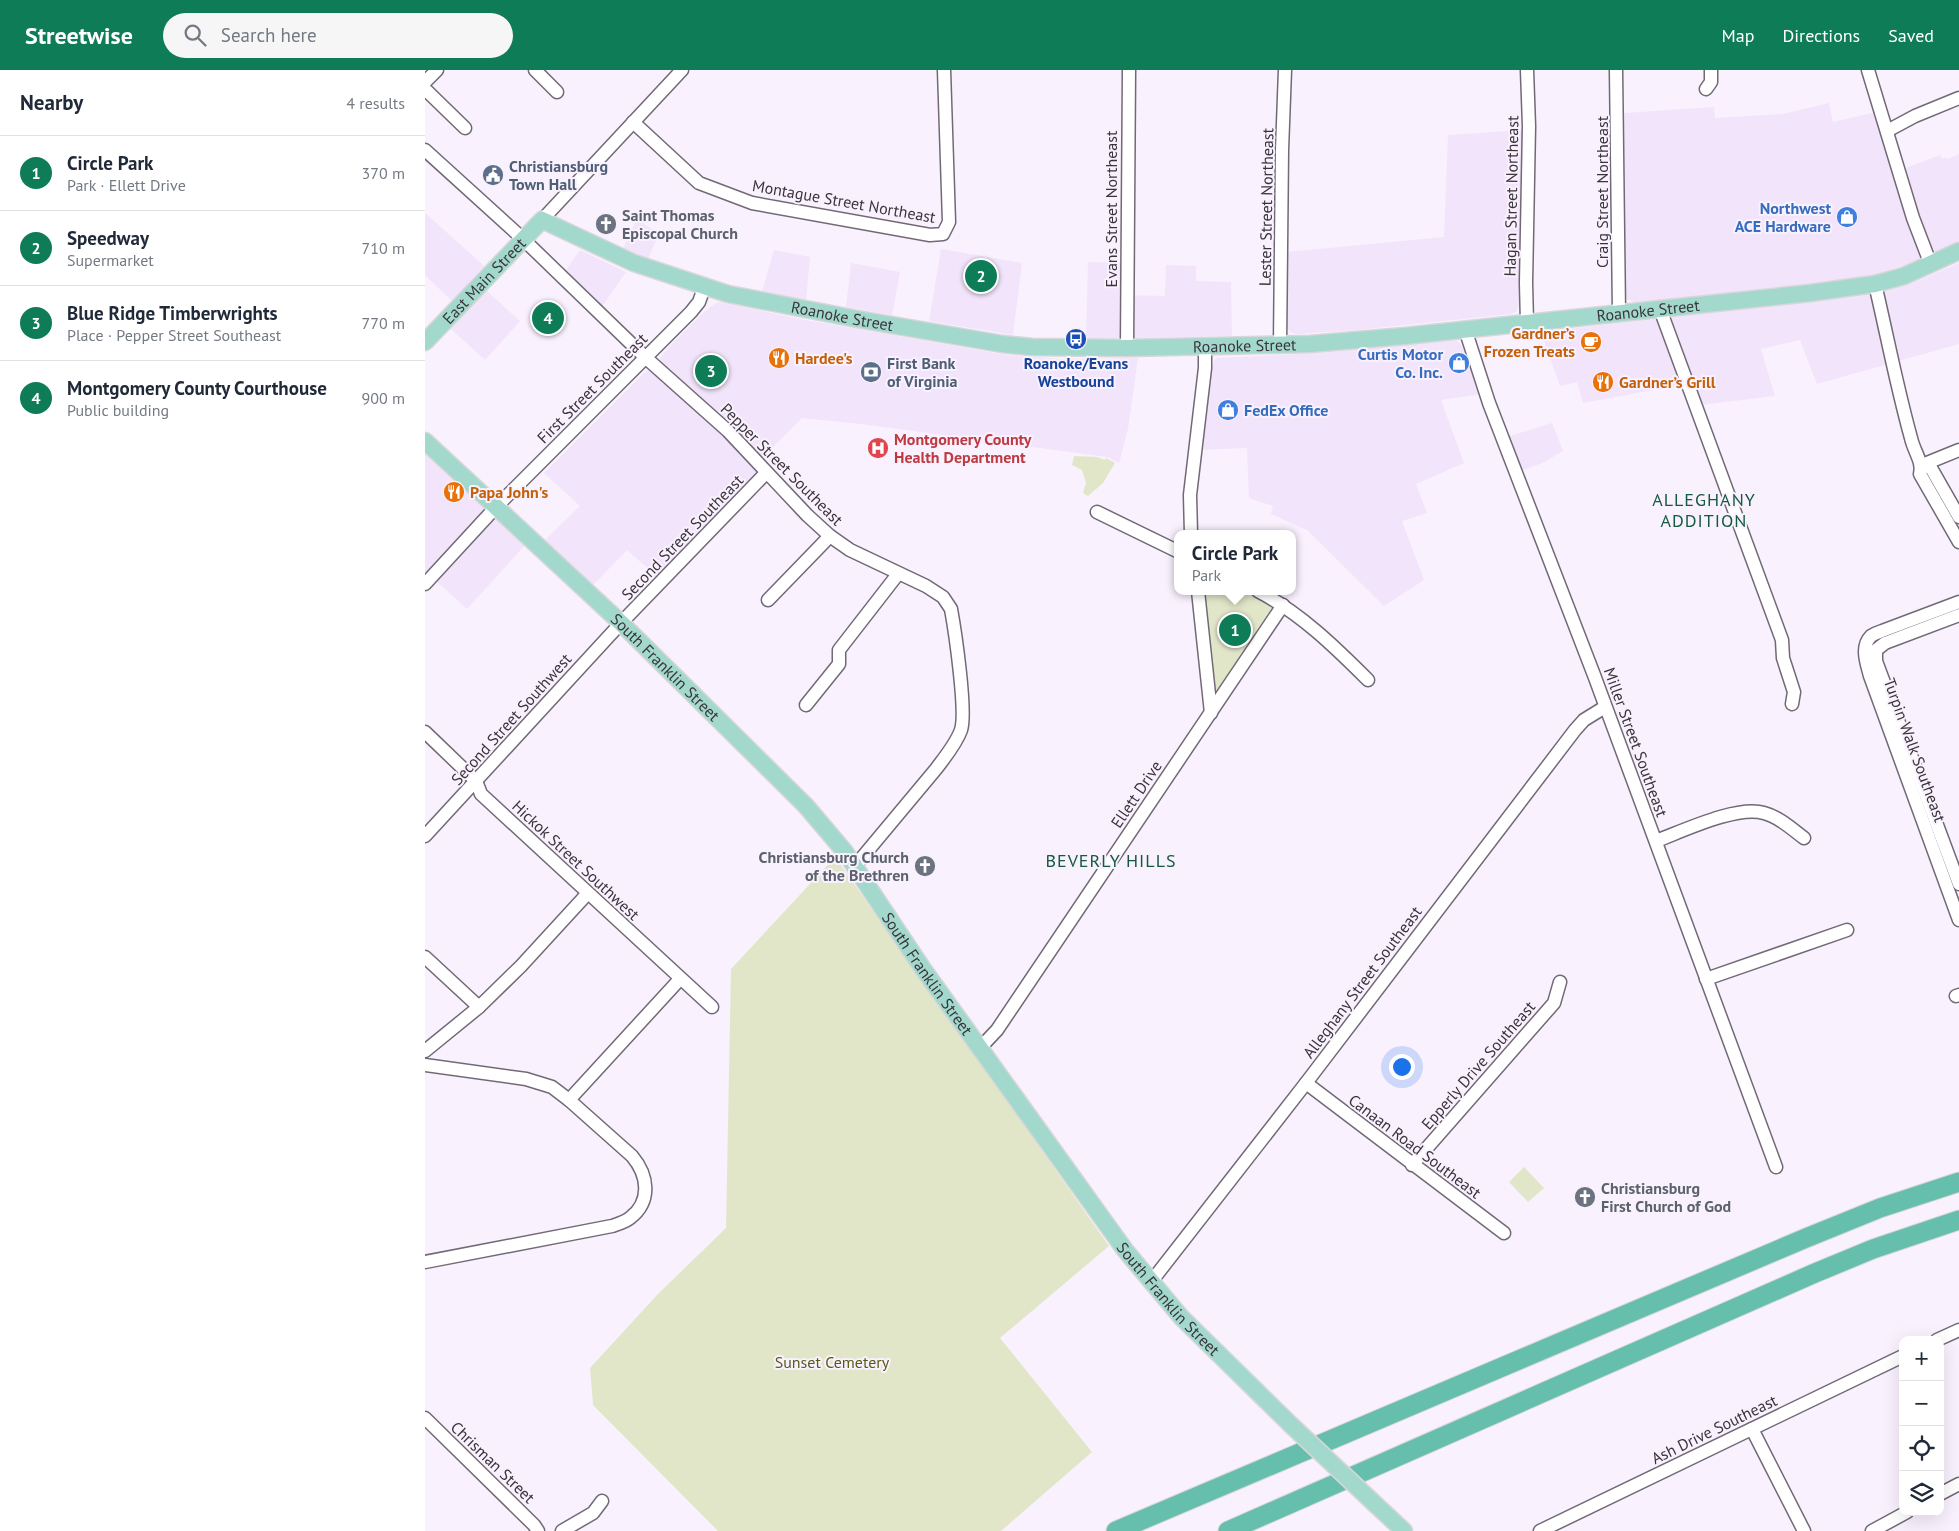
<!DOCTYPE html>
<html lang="en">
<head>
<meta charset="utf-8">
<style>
	:root { --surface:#fff; --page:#f6f6f7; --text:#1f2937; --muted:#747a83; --line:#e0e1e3; --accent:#0e7c57 }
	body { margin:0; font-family:"PT Sans",sans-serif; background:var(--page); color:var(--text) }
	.controls { position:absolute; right:15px; bottom:15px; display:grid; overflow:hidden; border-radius:10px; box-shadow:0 5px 20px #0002 }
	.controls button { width:45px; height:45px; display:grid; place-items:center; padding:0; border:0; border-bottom:1px solid var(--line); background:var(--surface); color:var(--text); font:25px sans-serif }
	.you { position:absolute; left:976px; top:996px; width:18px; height:18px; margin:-12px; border:4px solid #fff; border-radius:50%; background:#1a73e8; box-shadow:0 0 0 8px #1a73e833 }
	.badge { display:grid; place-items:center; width:32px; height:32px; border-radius:50%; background:var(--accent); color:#fff; font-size:16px; font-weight:700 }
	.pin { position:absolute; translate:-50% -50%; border:2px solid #fff; box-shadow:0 1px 5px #0006 }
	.popup { position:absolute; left:749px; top:460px; width:122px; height:65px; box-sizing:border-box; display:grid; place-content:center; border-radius:10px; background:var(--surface); filter:drop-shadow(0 1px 4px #0005); font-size:16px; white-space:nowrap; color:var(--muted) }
	.popup b { font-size:19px; color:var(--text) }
	.popup::after { content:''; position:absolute; left:50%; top:100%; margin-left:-10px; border:10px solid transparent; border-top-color:var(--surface) }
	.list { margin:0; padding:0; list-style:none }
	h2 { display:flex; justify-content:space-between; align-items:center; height:65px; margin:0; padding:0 20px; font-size:21px }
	h2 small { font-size:16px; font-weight:400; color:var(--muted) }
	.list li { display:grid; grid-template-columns:32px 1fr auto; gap:15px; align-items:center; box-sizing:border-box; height:75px; padding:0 20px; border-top:1px solid var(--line) }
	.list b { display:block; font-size:19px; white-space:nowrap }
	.list p { margin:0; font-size:16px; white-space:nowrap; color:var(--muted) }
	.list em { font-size:16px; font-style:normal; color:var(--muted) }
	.icon { flex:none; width:28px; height:28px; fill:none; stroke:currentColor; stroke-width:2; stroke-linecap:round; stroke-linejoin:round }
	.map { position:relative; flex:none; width:1534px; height:1461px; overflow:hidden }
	header { display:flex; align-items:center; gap:30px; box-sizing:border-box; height:70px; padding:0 25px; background:var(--accent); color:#fff }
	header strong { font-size:24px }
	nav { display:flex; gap:28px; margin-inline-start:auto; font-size:18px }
	.search { width:350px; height:45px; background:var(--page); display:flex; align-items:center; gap:12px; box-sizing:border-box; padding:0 18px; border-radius:28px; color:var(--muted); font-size:19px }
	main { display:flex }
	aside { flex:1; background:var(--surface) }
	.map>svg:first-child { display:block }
	.built { fill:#f2e4fa }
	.green { fill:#e2e6c9 }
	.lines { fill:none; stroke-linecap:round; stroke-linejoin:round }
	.minor-casing { stroke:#726976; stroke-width:15 }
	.major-casing { stroke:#d7d7d8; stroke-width:19 }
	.highway-casing { stroke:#d7d7d8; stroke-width:21 }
	.minor { stroke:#fff; stroke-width:12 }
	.major { stroke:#a3d9cd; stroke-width:16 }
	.highway { stroke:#66bfac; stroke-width:19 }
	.major-bridge-casing { stroke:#d7d7d8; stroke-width:19; stroke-linecap:butt }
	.major-bridge { stroke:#a3d9cd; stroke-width:16 }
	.labels { text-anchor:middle; stroke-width:4; stroke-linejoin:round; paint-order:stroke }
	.service-label { font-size:16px; font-weight:bold; fill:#4e5e75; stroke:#f9f1fe; text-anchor:start }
	.street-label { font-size:16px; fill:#39353b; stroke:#f9f1fe }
	.shop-label { font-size:16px; font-weight:bold; fill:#366cbe; stroke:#f9f1fe; text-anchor:end }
	.worship-label { font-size:16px; font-weight:bold; fill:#5b616d; stroke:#f9f1fe; text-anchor:start }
	.food-label { font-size:16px; font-weight:bold; fill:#c56008; stroke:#f9f1fe; text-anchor:start }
	.transit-label { font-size:16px; font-weight:bold; fill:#164399; stroke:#f9f1fe }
	.health-label { font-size:16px; font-weight:bold; fill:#be3a42; stroke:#f9f1fe; text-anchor:start }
	.park-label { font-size:16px; fill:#575b15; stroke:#f9f1fe }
	.neighbourhood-label { font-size:18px; letter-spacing:1px; fill:#145a40; stroke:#f9f1fe }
</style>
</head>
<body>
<header>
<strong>Streetwise</strong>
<div class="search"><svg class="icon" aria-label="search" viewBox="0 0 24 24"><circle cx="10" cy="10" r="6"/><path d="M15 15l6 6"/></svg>Search here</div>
<nav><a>Map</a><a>Directions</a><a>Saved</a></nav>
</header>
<main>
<aside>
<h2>Nearby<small>4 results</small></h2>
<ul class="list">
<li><span class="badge">1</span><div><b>Circle Park</b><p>Park · Ellett Drive</p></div><em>370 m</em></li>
<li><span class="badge">2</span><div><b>Speedway</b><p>Supermarket</p></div><em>710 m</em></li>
<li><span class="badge">3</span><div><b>Blue Ridge Timberwrights</b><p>Place · Pepper Street Southeast</p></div><em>770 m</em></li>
<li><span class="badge">4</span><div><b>Montgomery County Courthouse</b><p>Public building</p></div><em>900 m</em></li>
</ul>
</aside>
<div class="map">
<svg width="1534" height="1461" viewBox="0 0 1534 1461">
	<rect width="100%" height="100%" fill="#f9f1fe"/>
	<!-- built -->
	<g class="built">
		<path d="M1404,33L1408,52L1451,42L1495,187L1493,191L1442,207L1212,233L1202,229L1199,224L1197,139L1199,43L1289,37L1290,48L1358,44Z"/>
		<path d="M1100,60L1099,141L1095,155V233L1091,242L1086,244L932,260L872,264L865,262L861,256L862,182L1019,167L1023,65Z"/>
		<path d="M1534,84V171L1511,182H1508L1499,162L1478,99L1515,85L1517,89L1521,87L1522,89Z"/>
		<path d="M0,143L59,196L45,211L46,215L29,233L0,205Z"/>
		<path d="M212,149L234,164L223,189L198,179Z"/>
		<path d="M516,179L597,193L588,265L504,251Z"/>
		<path d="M155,180L201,202L176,238L139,203Z"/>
		<path d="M349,180L385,187L381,230L337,222Z"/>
		<path d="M663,192L696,193V225L740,226L741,195L771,196V211L806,212L807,266L661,269Z"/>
		<path d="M426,193L475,202L467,245L421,237Z"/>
		<path d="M1534,193V274L1392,314L1375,270L1336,279L1350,326L1275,335L1267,313L1158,333L1152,312L1135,316L1116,262L1434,226L1459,222L1488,213Z"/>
		<path d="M61,220L95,251L60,290L25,258V255L32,251Z"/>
		<path d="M294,232L375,249L582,285L637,289L713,288L703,359L694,393L682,387L436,354L377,348L335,390L235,295V288L244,277L278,243L288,235Z"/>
		<path d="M1030,270L1034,272L1037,277L1055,324L1016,330L1039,393L991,414L1002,443L977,451L999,510L959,536L882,460L846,444L848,436L824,428L822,378L774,380L785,300L791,288L895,283Z"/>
		<path d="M225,300L305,371L331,399V407L234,508L202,480L167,516L119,471L155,436L119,403L220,302Z"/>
		<path d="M1127,353L1138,381L1117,393L1096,401L1082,367Z"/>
		<path d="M0,380L101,474L42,539L0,501Z"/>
	</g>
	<!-- green -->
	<g class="green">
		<path d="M649,386L672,387L680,390L681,388L690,393L678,413L663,426L658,423L661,413L657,400L647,395Z"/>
		<path d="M777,521H825L847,533L849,538L792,624L790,622Z"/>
		<path d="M410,787L684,1176L575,1268L667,1382L576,1461H293L168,1335L165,1298L232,1225L301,1158L306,899Z"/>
		<path d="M1099,1097L1119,1118L1103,1132L1084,1112Z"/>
	</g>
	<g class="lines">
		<!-- minor casing -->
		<g class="minor-casing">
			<g id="minor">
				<path d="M110,0L132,22"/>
				<path d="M1102,0L1104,56L1101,213L1102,253"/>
				<path d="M1191,0L1194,243"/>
				<path d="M1443,0L1488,148L1506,195"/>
				<path d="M0,12L12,0"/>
				<path d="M0,19L40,58"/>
				<path d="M1281,19L1286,12V0"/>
				<path d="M208,52L274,113L327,133L505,165L518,164L524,152L519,0"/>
				<path d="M1462,61L1490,46L1534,28"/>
				<path d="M0,80L98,169L220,287L303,361L382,445L405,466L425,480L501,516L518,527L526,539C530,561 542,642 536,660C531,674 520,687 511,699L430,796"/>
				<path d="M117,150L257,0"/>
				<path d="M1450,214C1462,265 1472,318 1486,368C1489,382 1498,391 1495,404L1534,472"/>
				<path d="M1235,239L1357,570L1358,588L1369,622L1367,634"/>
				<path d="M1040,259L1064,333L1169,605L1351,1097"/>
				<path d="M855,275L857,80L860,0"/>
				<path d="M702,278L704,0"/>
				<path d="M1497,395L1506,398L1534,447"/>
				<path d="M1497,395L1534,380"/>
				<path d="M672,442L752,481"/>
				<path d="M766,464L765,425L780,298V277"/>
				<path d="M0,514L71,437L266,242L274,232L279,218"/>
				<path d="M773,521L786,643"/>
				<path d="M833,521C875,543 909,576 943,610"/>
				<path d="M343,530L405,466"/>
				<path d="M1534,532L1457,561C1454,562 1449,564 1446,566C1435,577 1442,594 1445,606L1534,850"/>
				<path d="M1534,545L1460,573L1451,580V591L1534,814"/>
				<path d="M381,635L414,594V580L473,504"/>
				<path d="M0,662L51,711L56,724L287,937"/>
				<path d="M0,766L196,553L341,403"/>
				<path d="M1231,771C1258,761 1312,735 1339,743C1354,747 1367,759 1379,768"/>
				<path d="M0,887L54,937"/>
				<path d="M1281,909L1422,860"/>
				<path d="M1531,926L1534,925"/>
				<path d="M555,978L572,960L858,535"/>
				<path d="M0,981L54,937L96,896L163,823"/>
				<path d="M0,995L101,1009L127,1017L144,1030L207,1086C223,1105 227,1131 205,1148C200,1152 193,1154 187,1156L0,1192"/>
				<path d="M881,1013L1079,1163"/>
				<path d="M144,1030L255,909"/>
				<path d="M987,1095L1129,933L1135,912"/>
				<path d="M726,1212L881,1013L1150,660L1159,650L1180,637"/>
				<path d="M1512,1270L1534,1260"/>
				<path d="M0,1348L109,1455L113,1461"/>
				<path d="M1327,1359L1379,1461"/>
				<path d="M1515,1424L1534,1414"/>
				<path d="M137,1461L168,1443L177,1431"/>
				<path d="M1115,1461L1478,1286"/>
				<path d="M1447,1461L1482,1442"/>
			</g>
		</g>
		<!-- major casing -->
		<g class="major-casing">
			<g id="major">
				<path id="s1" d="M0,272L117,150L209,193L303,224L432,249L577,274L607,277L702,278L885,274L980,266L1385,223L1450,214L1479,206L1534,181"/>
				<path id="s2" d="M0,371L196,553L381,736L420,782L498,899L700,1180L756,1247L865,1354"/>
				<path d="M950,1434L979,1461"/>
			</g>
		</g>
		<!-- highway casing -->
		<g class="highway-casing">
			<g id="highway">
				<path d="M691,1461L1381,1168L1455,1138L1534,1112"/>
				<path d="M803,1461L1390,1203L1448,1179L1534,1150"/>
			</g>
		</g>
		<!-- minor -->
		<use href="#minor" class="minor"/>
		<!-- major -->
		<use href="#major" class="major"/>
		<!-- highway -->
		<use href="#highway" class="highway"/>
		<!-- major-bridge casing -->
		<g class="major-bridge-casing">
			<path id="major-bridge" d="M865,1354L950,1434"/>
		</g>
		<!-- major-bridge -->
		<use href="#major-bridge" class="major-bridge"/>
	</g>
	<!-- icons -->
	<defs>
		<g id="civic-disc" transform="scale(1.125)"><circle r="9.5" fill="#5c6f8a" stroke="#f9f1fe"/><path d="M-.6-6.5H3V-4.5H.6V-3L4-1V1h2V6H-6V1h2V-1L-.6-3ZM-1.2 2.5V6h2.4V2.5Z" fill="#fff"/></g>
		<g id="shop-disc" transform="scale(1.125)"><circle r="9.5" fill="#3f7fe0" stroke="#f9f1fe"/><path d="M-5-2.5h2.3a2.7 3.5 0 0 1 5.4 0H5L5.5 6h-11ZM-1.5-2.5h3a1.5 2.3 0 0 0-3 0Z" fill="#fff"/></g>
		<g id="church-disc" transform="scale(1.125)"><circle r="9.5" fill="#6b7280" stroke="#f9f1fe"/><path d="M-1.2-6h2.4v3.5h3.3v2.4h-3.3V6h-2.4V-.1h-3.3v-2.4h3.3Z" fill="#fff"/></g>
		<g id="bus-disc" transform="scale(1.125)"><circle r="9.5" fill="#1a4fb4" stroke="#f9f1fe"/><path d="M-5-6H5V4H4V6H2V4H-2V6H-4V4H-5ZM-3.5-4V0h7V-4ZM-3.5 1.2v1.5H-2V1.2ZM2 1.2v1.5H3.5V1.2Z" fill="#fff"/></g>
		<g id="cafe-disc" transform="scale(1.125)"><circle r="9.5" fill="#e8710a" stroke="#f9f1fe"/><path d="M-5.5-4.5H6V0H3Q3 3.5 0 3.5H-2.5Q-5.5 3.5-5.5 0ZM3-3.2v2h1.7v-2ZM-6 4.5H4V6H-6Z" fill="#fff"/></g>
		<g id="restaurant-disc" transform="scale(1.125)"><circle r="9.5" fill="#e8710a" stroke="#f9f1fe"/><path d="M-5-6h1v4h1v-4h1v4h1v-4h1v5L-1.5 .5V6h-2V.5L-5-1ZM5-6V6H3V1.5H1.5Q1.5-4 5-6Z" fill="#fff"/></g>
		<g id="bank-disc" transform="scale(1.125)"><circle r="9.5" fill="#5c6f8a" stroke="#f9f1fe"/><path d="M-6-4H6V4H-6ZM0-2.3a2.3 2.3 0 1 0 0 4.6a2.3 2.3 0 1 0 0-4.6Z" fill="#fff"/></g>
		<g id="hospital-disc" transform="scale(1.125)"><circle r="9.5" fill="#e0444e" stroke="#f9f1fe"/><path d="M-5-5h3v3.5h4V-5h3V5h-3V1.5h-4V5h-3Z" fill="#fff"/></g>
	</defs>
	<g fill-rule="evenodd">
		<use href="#civic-disc" x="68" y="105"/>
		<use href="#shop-disc" x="1422" y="147"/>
		<use href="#church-disc" x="181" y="154"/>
		<use href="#bus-disc" x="651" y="269"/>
		<use href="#cafe-disc" x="1166" y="272"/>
		<use href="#restaurant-disc" x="354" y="288"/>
		<use href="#shop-disc" x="1034" y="293"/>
		<use href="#bank-disc" x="446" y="302"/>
		<use href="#restaurant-disc" x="1178" y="312"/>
		<use href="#shop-disc" x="803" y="340"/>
		<use href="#hospital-disc" x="453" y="378"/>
		<use href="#restaurant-disc" x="29" y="422"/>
		<use href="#church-disc" x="500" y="796"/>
		<use href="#church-disc" x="1160" y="1127"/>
	</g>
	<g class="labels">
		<!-- service labels -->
		<g class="service-label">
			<text x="84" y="102">Christiansburg<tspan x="84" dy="18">Town Hall</tspan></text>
			<text x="462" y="299">First Bank<tspan x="462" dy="18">of Virginia</tspan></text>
		</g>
		<!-- street labels -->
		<g class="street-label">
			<text transform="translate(1177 122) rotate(-90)" y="6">Craig Street Northeast</text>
			<text transform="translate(1086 126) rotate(-89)" y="6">Hagan Street Northeast</text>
			<text transform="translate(419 131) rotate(10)" y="6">Montague Street Northeast</text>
			<text transform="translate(841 137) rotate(-89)" y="6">Lester Street Northeast</text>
			<text transform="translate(686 139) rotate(-90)" y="6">Evans Street Northeast</text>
			<text dy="6" stroke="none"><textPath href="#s1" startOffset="85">East Main Street</textPath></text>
			<text dy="6" stroke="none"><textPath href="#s1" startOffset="1296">Roanoke Street</textPath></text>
			<text dy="6" stroke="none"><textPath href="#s1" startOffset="486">Roanoke Street</textPath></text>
			<text dy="6" stroke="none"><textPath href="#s1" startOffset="891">Roanoke Street</textPath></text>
			<text transform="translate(167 318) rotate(-45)" y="6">First Street Southeast</text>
			<text transform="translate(357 394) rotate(45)" y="6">Pepper Street Southeast</text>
			<text transform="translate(257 467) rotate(-46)" y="6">Second Street Southeast</text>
			<text dy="6" stroke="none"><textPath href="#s2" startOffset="330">South Franklin Street</textPath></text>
			<text transform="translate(86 649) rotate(-48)" y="6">Second Street Southwest</text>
			<text transform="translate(1211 672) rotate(70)" y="6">Miller Street Southeast</text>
			<text transform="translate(1490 680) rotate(70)" y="6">Turpin Walk Southeast</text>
			<text transform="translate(711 724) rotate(-56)" y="6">Ellett Drive</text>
			<text transform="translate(151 790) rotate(43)" y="6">Hickok Street Southwest</text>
			<text dy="6" stroke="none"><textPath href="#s2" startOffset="735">South Franklin Street</textPath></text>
			<text transform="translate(937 912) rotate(-53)" y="6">Alleghany Street Southeast</text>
			<text transform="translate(1053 995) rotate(-49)" y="6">Epperly Drive Southeast</text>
			<text transform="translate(990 1076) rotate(37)" y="6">Canaan Road Southeast</text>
			<text dy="6" stroke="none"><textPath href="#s2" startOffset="1140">South Franklin Street</textPath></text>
			<text transform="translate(1289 1359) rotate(-26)" y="6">Ash Drive Southeast</text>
			<text transform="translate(68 1392) rotate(44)" y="6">Chrisman Street</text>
		</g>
		<!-- shop labels -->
		<g class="shop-label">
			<text x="1406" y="144">Northwest<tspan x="1406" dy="18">ACE Hardware</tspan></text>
			<text x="1018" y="290">Curtis Motor<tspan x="1018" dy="18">Co. Inc.</tspan></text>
			<text x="819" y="346" text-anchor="start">FedEx Office</text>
		</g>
		<!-- worship labels -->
		<g class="worship-label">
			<text x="197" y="151">Saint Thomas<tspan x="197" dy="18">Episcopal Church</tspan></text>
			<text x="484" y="793" text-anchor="end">Christiansburg Church<tspan x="484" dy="18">of the Brethren</tspan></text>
			<text x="1176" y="1124">Christiansburg<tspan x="1176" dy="18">First Church of God</tspan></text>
		</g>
		<!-- food labels -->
		<g class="food-label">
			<text x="1150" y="269" text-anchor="end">Gardner’s<tspan x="1150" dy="18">Frozen Treats</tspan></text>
			<text x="370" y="294">Hardee's</text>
			<text x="1194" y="318">Gardner’s Grill</text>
			<text x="45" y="428">Papa John's</text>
		</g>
		<!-- transit labels -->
		<g class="transit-label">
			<text x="651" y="299">Roanoke/Evans<tspan x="651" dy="18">Westbound</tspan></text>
		</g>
		<!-- health labels -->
		<g class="health-label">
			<text x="469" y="375">Montgomery County<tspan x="469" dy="18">Health Department</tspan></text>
		</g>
		<!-- park labels -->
		<g class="park-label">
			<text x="407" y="1298">Sunset Cemetery</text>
		</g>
		<!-- neighbourhood labels -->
		<g class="neighbourhood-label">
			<text x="1279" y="436">ALLEGHANY<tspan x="1279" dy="21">ADDITION</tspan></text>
			<text x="686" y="797">BEVERLY HILLS</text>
		</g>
	</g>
</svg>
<div class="controls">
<button>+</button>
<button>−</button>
<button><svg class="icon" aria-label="locate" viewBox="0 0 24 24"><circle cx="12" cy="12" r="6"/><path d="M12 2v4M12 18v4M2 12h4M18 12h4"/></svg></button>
<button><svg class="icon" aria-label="layers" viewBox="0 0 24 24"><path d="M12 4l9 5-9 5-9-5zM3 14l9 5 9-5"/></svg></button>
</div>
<div class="you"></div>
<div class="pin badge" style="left:810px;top:560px">1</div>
<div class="popup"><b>Circle Park</b>Park</div>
<div class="pin badge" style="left:556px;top:206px">2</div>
<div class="pin badge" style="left:286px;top:301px">3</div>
<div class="pin badge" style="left:123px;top:248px">4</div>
</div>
</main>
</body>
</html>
